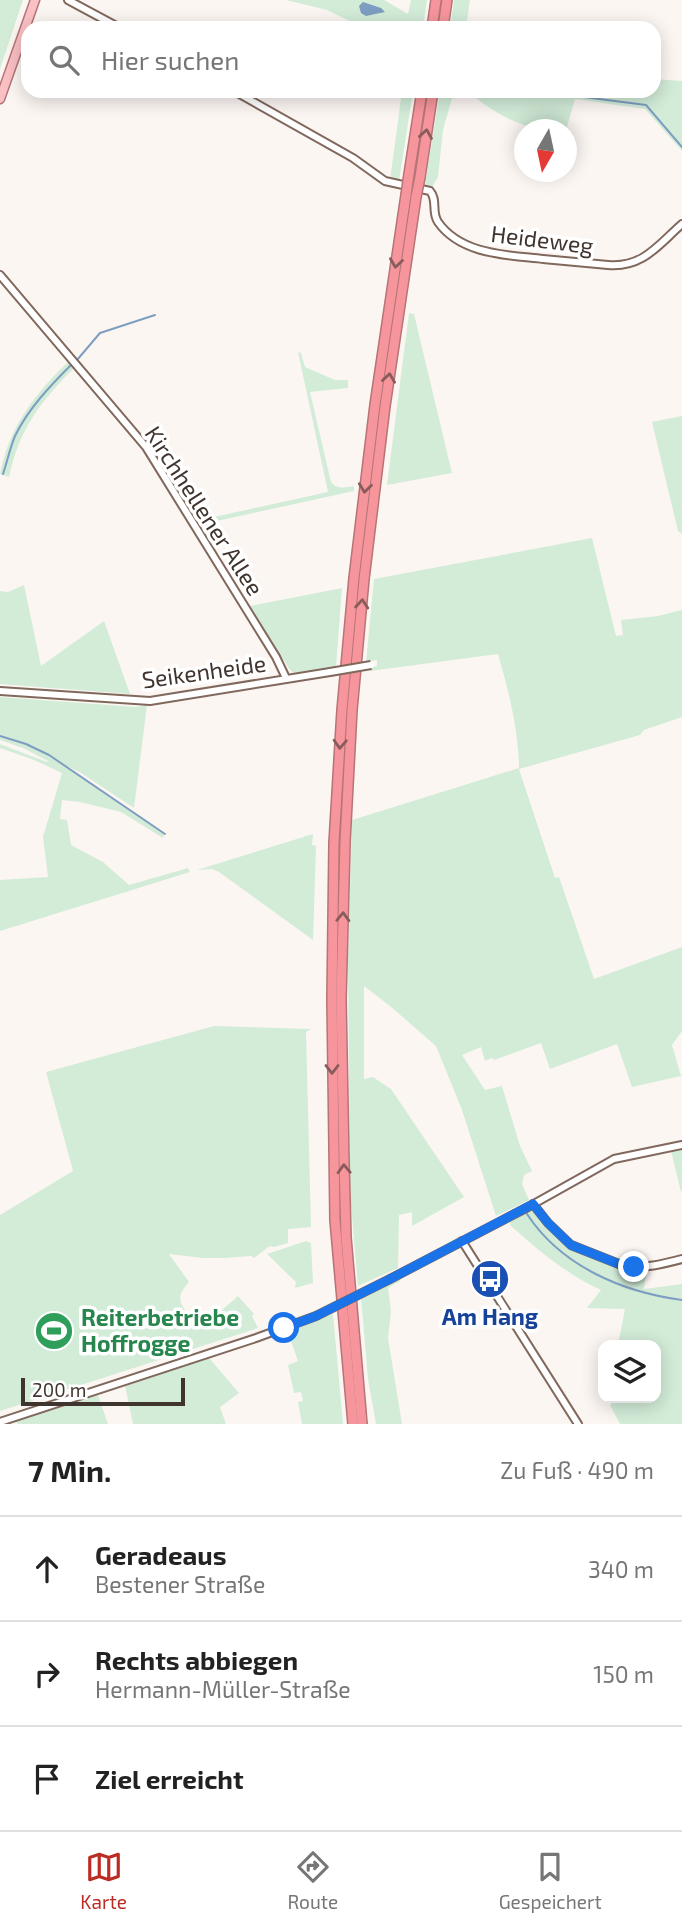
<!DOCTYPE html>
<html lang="de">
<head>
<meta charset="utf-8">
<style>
	:root { --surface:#fff; --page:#f6f6f6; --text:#222; --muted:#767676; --line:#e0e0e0; --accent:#bb2d24 }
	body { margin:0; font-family:"Exo 2",sans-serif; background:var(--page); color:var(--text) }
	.controls { position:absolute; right:21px; bottom:21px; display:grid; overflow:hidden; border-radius:14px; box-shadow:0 4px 18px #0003 }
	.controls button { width:63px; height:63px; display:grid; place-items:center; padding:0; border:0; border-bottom:2px solid var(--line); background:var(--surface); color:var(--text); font:35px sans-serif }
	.compass { position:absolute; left:514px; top:119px; width:63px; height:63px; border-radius:50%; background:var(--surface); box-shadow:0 4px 18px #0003; rotate:189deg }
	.scale { position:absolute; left:21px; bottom:18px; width:164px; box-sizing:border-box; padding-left:7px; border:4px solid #40342f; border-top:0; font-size:19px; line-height:24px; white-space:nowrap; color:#40342f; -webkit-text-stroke:5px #fff; paint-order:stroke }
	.stop { position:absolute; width:21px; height:21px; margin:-16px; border:5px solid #1a73e8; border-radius:50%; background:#fff }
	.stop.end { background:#1a73e8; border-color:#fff; box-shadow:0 2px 7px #0008 }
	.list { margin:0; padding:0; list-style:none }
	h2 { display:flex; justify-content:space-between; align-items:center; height:91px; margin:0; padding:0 28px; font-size:30px }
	h2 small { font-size:23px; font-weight:400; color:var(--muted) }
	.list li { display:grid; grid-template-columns:46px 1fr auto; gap:21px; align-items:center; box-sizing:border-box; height:105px; padding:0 28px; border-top:2px solid var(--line) }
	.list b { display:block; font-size:26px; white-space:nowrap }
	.list p { margin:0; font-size:23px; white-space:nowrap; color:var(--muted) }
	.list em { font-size:23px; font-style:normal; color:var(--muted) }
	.icon { flex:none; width:38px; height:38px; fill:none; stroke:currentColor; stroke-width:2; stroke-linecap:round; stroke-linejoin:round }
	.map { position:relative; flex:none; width:682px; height:1424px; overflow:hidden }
	.search { position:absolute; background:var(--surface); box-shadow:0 4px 18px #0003; left:21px; right:21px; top:21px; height:77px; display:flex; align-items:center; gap:18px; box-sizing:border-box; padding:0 24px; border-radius:21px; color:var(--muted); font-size:26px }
	.sheet { height:406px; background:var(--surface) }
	nav { display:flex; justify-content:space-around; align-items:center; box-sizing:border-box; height:98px; border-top:2px solid var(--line); background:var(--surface); font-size:19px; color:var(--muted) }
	nav a { display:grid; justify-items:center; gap:4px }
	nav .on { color:var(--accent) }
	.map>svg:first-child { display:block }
	.green { fill:#d2ecd8 }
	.water { fill:#7d9ec1 }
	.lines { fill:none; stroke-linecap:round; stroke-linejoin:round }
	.stream { stroke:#7d9ec1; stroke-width:2 }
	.minor-casing { stroke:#81685c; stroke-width:10 }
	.major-casing { stroke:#b67476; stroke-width:11 }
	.highway-casing { stroke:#b67476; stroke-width:12 }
	.minor { stroke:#fff; stroke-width:6 }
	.major { stroke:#fac0c4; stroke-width:8 }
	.highway { stroke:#f6969c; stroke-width:9 }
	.minor-bridge-casing { stroke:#81685c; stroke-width:10; stroke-linecap:butt }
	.highway-bridge-casing { stroke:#b67476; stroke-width:12; stroke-linecap:butt }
	.minor-bridge { stroke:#fff; stroke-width:6 }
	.highway-bridge { stroke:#f6969c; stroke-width:9 }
	.oneway { stroke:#895b5b }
	.route { stroke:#1a73e8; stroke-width:9 }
	.labels { text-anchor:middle; stroke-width:7; stroke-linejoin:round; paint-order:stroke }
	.street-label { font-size:23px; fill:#40342f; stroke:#fff }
	.transit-label { font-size:23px; font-weight:bold; fill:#164399; stroke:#fff }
	.leisure-label { font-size:23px; font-weight:bold; fill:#27864d; stroke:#fff; text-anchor:start }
</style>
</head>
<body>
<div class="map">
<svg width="682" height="1424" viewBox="0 0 682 1424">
	<rect width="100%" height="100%" fill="#fcf6f3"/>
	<!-- green -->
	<g class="green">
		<path d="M0,0H23L0,69Z"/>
		<path d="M286,0H384L408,14L411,0H427L423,28H364L327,10Z"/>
		<path d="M454,0H470L466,28H450Z"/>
		<path d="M654,79L682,81V151L645,109L575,99L566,130C558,129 547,131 538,129C511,123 488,109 468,91H654Z"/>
		<path d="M402,91H413L399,181L390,180Z"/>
		<path d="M440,91H454L443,130L438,177L432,187L425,185Z"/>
		<path d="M409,313L414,314L452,473L387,485Z"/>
		<path d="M298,352L301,353L305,367L335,380H348V388L310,392L331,482C336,489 346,488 354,486V491L203,524L201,528L195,518L200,520L328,492Z"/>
		<path d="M69,361L75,367C41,401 19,429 9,477L0,474C10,425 34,395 69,361Z"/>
		<path d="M682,416V534L678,531L652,422Z"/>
		<path d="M592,538L616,636L623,635L621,620L658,616L682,610V717L644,730L640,735L519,769L555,878L559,877L594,979L682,947V1031L672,1045L681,1076L632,1087L617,1044L550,1069L541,1043L494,1060L492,1058L485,1061L481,1047L462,1055L485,1090L502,1086L520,1146L532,1171L524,1175L522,1184L529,1200L496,1216L462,1110L436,1046L390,1006L364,986V1079L373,1077L391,1089L464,1197L412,1226V1212L399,1215L398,1268L358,1286L350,1193L348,962L352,820L519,768C518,727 509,693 498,654L370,671V668L377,666V660L366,662L374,579Z"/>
		<path d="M24,585L41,666L104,621L130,694L0,684V591L8,592Z"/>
		<path d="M342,588L336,667L295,674L290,670L250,606Z"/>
		<path d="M0,697L136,707L147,705L134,808L81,773L55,760L164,834L163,838L121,812L80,802L62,800L60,819L67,820L71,845L103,862L129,885L188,868L190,872L0,931V880L48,877L43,837L62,773L34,760L0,748V744L47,762L48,761L23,748L0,740Z"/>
		<path d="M313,834L312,845L316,846L313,940L219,872L212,869L197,870Z"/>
		<path d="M214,1026L311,1029L306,1032L311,1227L288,1229V1243L274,1247L270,1246L254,1258L251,1256L225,1258H203L169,1254L189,1282C171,1301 184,1308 197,1323L206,1324L238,1296L254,1314L252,1316L258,1328L0,1411V1215L73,1171L46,1072Z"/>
		<path d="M682,1148V1190L681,1192L671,1151L646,1155Z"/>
		<path d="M532,1210L537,1213C546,1224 556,1237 568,1246C588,1260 623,1271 647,1269L644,1289L682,1284V1299L649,1294L682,1301V1424H620L610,1405L617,1398H656V1345H618L625,1309L587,1308L601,1290C566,1274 538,1250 510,1225V1222Z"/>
		<path d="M306,1241L311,1243L313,1283L295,1288L296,1282L267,1254Z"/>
		<path d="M399,1278L400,1281L388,1288L391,1311L388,1338L402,1424H376L368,1379L361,1298Z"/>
		<path d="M333,1314L343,1424H302L298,1402L303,1401L301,1392L294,1393L288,1365L298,1361L288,1332Z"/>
		<path d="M209,1358L239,1393L220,1407L226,1424H133L125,1386Z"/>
		<path d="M98,1395L108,1424H18L16,1422Z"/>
	</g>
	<!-- water -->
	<path class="water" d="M363,2L381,8L385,12L366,16L361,13L359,6Z"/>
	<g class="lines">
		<!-- stream -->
		<g class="stream">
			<path d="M537,91L646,105L682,147"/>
			<path d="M77,360L100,333L155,315"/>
			<path d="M3,474C7,462 10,448 15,436C28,409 50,386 71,365"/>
			<path d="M0,736L26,744L49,755L165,834"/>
			<path d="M527,1214C561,1266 622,1292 682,1300"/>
		</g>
		<!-- minor casing -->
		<g class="minor-casing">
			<g id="minor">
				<path d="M68,0L120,28"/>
				<path d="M234,91L353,158L385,181L430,191C438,200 431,212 438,222C461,255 508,255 543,259C565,261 587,263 608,265C643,268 658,245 682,224"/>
				<path d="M0,275L146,447L276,657L286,678"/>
				<path d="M0,691L150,701L330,672"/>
				<path d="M533,1204L548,1223L571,1245L624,1266C644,1269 663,1264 682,1259"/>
				<path d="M462,1241L578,1424"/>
				<path d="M390,1279L530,1206L614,1159L682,1145"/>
				<path d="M0,1422L256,1338L316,1316"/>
			</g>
		</g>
		<!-- major casing -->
		<g class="major-casing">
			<path id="major" d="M0,99L35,0"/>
		</g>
		<!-- highway casing -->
		<g class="highway-casing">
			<g id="highway">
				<path d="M432,28L436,0"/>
				<path d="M443,28L447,0"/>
				<path d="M409,174L422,91"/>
				<path d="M420,177L433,91"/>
				<path d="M353,1424L335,1220L332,999L334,843L342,710L354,578L375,405L406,195"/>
				<path d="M362,1424L346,1237L344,1163L341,999L345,842L352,710L364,579L385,406L416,197"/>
			</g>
		</g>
		<!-- minor -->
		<use href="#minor" class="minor"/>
		<!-- major -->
		<use href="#major" class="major"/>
		<!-- highway -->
		<use href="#highway" class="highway"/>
		<!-- minor-bridge casing -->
		<g class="minor-bridge-casing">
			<g id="minor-bridge">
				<path d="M330,672L371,665"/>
				<path d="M316,1316L390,1279"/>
			</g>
		</g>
		<!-- highway-bridge casing -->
		<g class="highway-bridge-casing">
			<g id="highway-bridge">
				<path d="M406,195L409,174"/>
				<path d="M416,197L420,177"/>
			</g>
		</g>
		<!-- minor-bridge -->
		<use href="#minor-bridge" class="minor-bridge"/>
		<!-- highway-bridge -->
		<use href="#highway-bridge" class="highway-bridge"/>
	</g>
	<!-- one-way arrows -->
	<defs><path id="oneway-chevron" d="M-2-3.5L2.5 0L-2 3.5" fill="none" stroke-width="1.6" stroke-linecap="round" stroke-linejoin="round" transform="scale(1.75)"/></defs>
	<g class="oneway">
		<use href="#oneway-chevron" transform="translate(426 134) rotate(-81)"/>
		<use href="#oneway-chevron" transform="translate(396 263) rotate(98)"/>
		<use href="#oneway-chevron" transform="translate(389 378) rotate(-82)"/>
		<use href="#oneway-chevron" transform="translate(365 488) rotate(97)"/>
		<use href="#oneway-chevron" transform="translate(362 604) rotate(-85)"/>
		<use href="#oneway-chevron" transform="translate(340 744) rotate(93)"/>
		<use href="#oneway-chevron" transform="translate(343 917) rotate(-88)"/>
		<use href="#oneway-chevron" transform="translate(332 1069) rotate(90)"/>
		<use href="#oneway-chevron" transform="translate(344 1169) rotate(-92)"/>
	</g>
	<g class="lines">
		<!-- route -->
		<path class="route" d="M284,1328L316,1316L390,1279L533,1204L548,1223L571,1245L624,1266L634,1267"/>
	</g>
	<!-- icons -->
	<defs>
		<g id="bus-disc" transform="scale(2.0125)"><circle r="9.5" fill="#1a4fb4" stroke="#fff"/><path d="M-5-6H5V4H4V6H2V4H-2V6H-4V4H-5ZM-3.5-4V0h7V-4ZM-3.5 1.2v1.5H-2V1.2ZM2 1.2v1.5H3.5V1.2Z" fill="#fff"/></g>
		<g id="stadium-disc" transform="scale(2.0125)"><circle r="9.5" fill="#2e9e5b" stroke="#fff"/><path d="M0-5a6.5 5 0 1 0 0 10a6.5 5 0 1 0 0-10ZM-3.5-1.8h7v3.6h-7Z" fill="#fff"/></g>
	</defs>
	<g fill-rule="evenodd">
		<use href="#bus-disc" x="490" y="1279"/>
		<use href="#stadium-disc" x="54" y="1331"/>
	</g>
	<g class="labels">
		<!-- street labels -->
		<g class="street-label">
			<text transform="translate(542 240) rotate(7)" y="8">Heideweg</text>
			<text transform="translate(204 511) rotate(57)" y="8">Kirchhellener Allee</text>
			<text transform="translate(204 672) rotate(-8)" y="8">Seikenheide</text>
		</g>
		<!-- transit labels -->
		<g class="transit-label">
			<text x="490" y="1325">Am Hang</text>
		</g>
		<!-- leisure labels -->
		<g class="leisure-label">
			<text x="81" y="1326">Reiterbetriebe<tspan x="81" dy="26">Hoffrogge</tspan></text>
		</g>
	</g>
</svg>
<div class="controls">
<button><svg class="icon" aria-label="layers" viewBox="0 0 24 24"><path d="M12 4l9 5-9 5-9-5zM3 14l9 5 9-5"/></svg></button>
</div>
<svg class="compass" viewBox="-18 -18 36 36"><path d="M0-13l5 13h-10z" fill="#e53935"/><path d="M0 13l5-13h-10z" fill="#767676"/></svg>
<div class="scale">200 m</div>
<div class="stop" style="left:284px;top:1328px"></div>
<div class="stop end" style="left:634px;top:1267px"></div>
<div class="search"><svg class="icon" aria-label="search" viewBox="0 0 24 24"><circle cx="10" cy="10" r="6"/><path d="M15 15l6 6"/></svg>Hier suchen</div>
</div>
<section class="sheet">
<h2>7 Min.<small>Zu Fuß · 490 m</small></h2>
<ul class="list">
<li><svg class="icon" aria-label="ahead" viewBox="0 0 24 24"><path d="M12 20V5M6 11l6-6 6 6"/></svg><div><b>Geradeaus</b><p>Bestener Straße</p></div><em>340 m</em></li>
<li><svg class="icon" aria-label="right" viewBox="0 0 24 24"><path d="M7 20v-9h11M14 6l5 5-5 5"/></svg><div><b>Rechts abbiegen</b><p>Hermann-Müller-Straße</p></div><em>150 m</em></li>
<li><svg class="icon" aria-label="arrive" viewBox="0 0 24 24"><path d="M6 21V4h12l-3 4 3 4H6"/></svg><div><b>Ziel erreicht</b></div></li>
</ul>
</section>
<nav>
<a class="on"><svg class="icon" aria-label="map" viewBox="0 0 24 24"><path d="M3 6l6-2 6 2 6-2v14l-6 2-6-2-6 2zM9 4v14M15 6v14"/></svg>Karte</a>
<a><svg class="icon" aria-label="directions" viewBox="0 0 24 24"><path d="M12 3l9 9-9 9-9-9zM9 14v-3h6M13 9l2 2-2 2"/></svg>Route</a>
<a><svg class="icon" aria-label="saved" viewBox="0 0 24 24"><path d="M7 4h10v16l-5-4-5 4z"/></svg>Gespeichert</a>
</nav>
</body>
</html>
